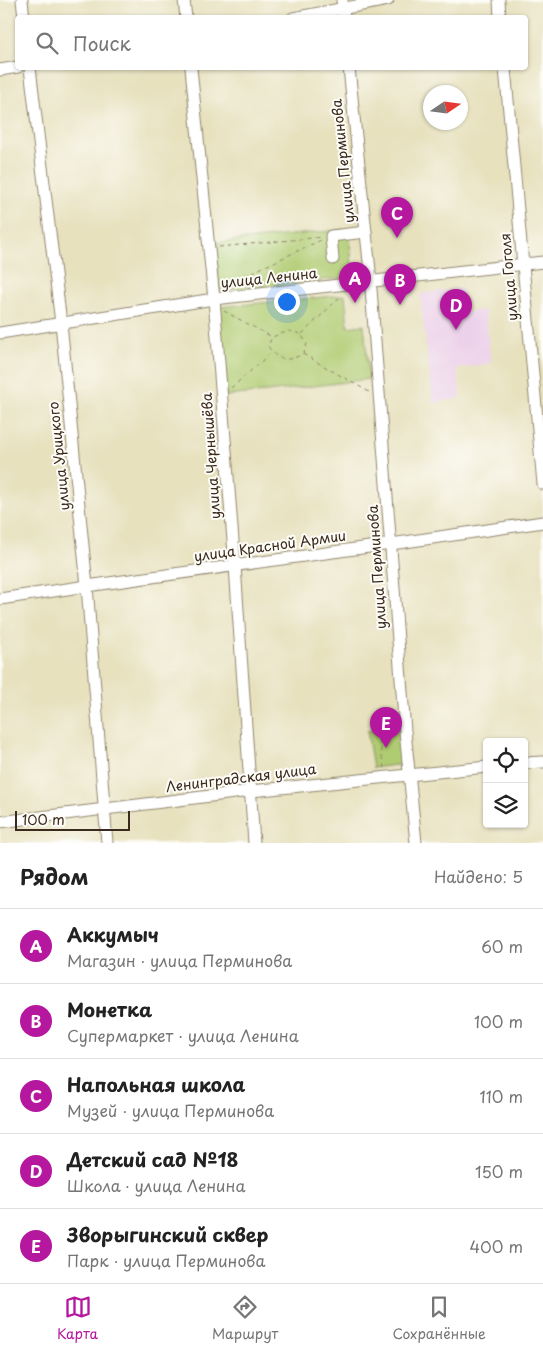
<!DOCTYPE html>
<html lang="ru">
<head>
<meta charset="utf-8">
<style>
	:root { --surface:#fff; --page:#f6f6f6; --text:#222; --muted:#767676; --line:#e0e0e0; --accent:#b5179e }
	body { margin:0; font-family:"Playpen Sans",sans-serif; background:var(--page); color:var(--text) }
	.controls { position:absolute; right:15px; bottom:15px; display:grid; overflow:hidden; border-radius:5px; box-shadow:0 1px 4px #0004 }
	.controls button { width:45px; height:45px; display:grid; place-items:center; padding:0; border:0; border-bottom:1px solid var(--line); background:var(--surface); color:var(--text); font:25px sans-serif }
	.compass { position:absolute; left:423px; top:85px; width:45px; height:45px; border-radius:50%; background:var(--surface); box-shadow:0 1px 4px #0004; rotate:77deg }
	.scale { position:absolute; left:15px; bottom:12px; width:115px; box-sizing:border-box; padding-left:5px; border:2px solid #3b2a1e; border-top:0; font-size:14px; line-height:18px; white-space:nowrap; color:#3b2a1e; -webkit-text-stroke:4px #fdfcf7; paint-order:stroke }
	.you { position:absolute; left:286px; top:301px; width:18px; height:18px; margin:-12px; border:4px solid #fff; border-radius:50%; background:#1a73e8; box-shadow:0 0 0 8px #1a73e833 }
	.badge { display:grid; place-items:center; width:32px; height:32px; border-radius:50%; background:var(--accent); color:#fff; font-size:16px; font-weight:700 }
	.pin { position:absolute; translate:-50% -41px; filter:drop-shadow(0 1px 2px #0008) }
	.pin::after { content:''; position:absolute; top:26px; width:18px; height:15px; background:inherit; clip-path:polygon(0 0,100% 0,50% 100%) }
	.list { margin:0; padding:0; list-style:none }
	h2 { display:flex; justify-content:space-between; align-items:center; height:65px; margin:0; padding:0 20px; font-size:21px }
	h2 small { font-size:16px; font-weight:400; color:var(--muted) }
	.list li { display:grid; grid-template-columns:32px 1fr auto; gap:15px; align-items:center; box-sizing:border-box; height:75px; padding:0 20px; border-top:1px solid var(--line) }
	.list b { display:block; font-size:19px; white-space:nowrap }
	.list p { margin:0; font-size:16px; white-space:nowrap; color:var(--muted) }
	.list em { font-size:16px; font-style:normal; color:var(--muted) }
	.icon { flex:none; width:28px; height:28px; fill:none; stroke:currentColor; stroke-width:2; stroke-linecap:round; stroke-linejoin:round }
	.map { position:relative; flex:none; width:543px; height:843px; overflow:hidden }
	.search { position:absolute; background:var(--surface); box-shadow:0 1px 4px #0004; left:15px; right:15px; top:15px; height:55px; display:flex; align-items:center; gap:12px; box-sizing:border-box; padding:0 18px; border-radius:5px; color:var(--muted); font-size:19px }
	.sheet { height:440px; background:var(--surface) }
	nav { display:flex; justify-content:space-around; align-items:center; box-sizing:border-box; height:70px; border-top:1px solid var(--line); background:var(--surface); font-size:14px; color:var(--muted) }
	nav a { display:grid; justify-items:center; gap:2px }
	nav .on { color:var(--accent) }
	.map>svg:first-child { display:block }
	.built { fill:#ecd1ea }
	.green { fill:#b0cc72; stroke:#767b48 }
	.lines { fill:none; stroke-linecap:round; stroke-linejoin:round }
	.minor-casing { stroke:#91866e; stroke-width:13 }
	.path { stroke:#91866e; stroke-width:1; stroke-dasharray:4 4; stroke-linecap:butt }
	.minor { stroke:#fff; stroke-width:11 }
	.labels { text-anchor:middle; stroke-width:4; stroke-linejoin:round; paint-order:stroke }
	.street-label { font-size:14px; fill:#3b2a1e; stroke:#fdfcf7 }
</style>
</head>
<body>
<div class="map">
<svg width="543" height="843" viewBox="0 0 543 843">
	<rect width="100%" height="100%" fill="#fdfcf7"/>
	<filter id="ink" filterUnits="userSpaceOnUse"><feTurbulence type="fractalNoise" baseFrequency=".02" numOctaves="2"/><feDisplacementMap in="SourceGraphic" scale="10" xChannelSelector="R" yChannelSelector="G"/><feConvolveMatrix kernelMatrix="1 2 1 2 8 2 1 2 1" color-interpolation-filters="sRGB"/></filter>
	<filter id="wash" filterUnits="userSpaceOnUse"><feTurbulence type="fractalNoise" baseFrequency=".0096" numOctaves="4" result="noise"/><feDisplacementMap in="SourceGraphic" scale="20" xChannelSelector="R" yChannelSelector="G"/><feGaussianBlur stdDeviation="1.12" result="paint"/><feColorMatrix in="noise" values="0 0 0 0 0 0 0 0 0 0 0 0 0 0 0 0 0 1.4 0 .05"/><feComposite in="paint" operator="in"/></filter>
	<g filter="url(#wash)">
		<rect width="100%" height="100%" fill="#e7e1be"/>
		<!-- built -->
		<path class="built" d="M462,288L465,312L485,310L491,363L457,369L461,398L433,403L420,294Z"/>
		<!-- green -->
		<g class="green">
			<path d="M349,229L353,277L219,291L215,243Z"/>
			<path d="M345,295L348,327L364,325L369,379L267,392L226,396L218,307Z"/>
			<path d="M399,726L403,764L373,768L367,731Z"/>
		</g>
	</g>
	<g filter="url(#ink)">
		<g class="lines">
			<!-- minor casing -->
			<g class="minor-casing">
				<g id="minor">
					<path d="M22,0L24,18"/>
					<path d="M184,0L186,18"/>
					<path d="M342,0L344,18"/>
					<path d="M499,0L500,18"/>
					<path d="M293,18L388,0"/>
					<path d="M30,68L61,323L87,586L107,843"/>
					<path d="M191,68L214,299L235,566L254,843"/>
					<path d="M349,68L371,281"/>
					<path d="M505,68L543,484"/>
					<path d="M0,70L18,67"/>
					<path d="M333,259L331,236L366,232"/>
					<path d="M371,289L405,731L416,843"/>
					<path d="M0,333L214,299L543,262"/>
					<path d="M0,599L87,586L391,544L543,522"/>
					<path d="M524,763L543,762"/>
					<path d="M0,822L251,791L487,767"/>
				</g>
			</g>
			<!-- path -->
			<g class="path">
				<path d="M219,247L322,237"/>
				<path d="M223,286L321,240"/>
				<path d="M224,311L272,337L289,331L301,334L307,344L304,353C290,362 277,362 268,346L272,337"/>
				<path d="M302,334L342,295"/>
				<path d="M303,354L369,392"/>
				<path d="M231,388L271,353"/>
				<path d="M384,768L378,735L395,733"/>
			</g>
			<!-- minor -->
			<use href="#minor" class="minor"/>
		</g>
	</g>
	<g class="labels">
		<!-- street labels -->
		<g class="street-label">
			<text transform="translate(343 161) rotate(-96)" y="5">улица Перминова</text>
			<text transform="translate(509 277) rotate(-95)" y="5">улица Гоголя</text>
			<text transform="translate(269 278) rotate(-6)" y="5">улица Ленина</text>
			<text transform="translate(59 456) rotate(-96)" y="5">улица Урицкого</text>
			<text transform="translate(211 456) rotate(-94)" y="5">улица Чернышёва</text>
			<text transform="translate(270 546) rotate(-8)" y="5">улица Красной Армии</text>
			<text transform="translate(377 567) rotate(-94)" y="5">улица Перминова</text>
			<text transform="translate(241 778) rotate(-7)" y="5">Ленинградская улица</text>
		</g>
	</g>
</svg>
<div class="controls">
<button><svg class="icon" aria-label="locate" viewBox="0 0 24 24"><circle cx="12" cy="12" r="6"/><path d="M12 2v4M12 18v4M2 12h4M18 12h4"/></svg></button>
<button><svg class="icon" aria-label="layers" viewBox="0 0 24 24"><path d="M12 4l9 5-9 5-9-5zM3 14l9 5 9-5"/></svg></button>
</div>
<svg class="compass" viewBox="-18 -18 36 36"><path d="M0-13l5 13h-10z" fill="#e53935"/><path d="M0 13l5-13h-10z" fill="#767676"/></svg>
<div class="scale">100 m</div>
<div class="you"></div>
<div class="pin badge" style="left:355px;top:303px">A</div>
<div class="pin badge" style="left:400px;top:305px">B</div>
<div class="pin badge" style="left:397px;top:238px">C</div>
<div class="pin badge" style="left:456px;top:330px">D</div>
<div class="pin badge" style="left:386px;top:748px">E</div>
<div class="search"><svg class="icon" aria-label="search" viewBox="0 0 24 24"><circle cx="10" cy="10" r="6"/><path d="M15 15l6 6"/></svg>Поиск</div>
</div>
<section class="sheet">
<h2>Рядом<small>Найдено: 5</small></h2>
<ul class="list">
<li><span class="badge">A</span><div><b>Аккумыч</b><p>Магазин · улица Перминова</p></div><em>60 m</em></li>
<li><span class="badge">B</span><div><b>Монетка</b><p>Супермаркет · улица Ленина</p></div><em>100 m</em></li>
<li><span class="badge">C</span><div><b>Напольная школа</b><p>Музей · улица Перминова</p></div><em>110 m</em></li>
<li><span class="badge">D</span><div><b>Детский сад №18</b><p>Школа · улица Ленина</p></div><em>150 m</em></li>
<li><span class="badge">E</span><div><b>Зворыгинский сквер</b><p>Парк · улица Перминова</p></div><em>400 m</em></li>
</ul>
</section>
<nav>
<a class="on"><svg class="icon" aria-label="map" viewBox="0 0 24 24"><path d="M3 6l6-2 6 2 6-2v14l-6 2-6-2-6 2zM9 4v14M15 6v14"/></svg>Карта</a>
<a><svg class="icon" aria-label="directions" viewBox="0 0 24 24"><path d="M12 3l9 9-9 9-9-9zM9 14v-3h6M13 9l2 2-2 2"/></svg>Маршрут</a>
<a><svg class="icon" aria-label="saved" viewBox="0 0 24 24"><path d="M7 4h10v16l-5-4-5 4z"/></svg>Сохранённые</a>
</nav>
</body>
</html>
